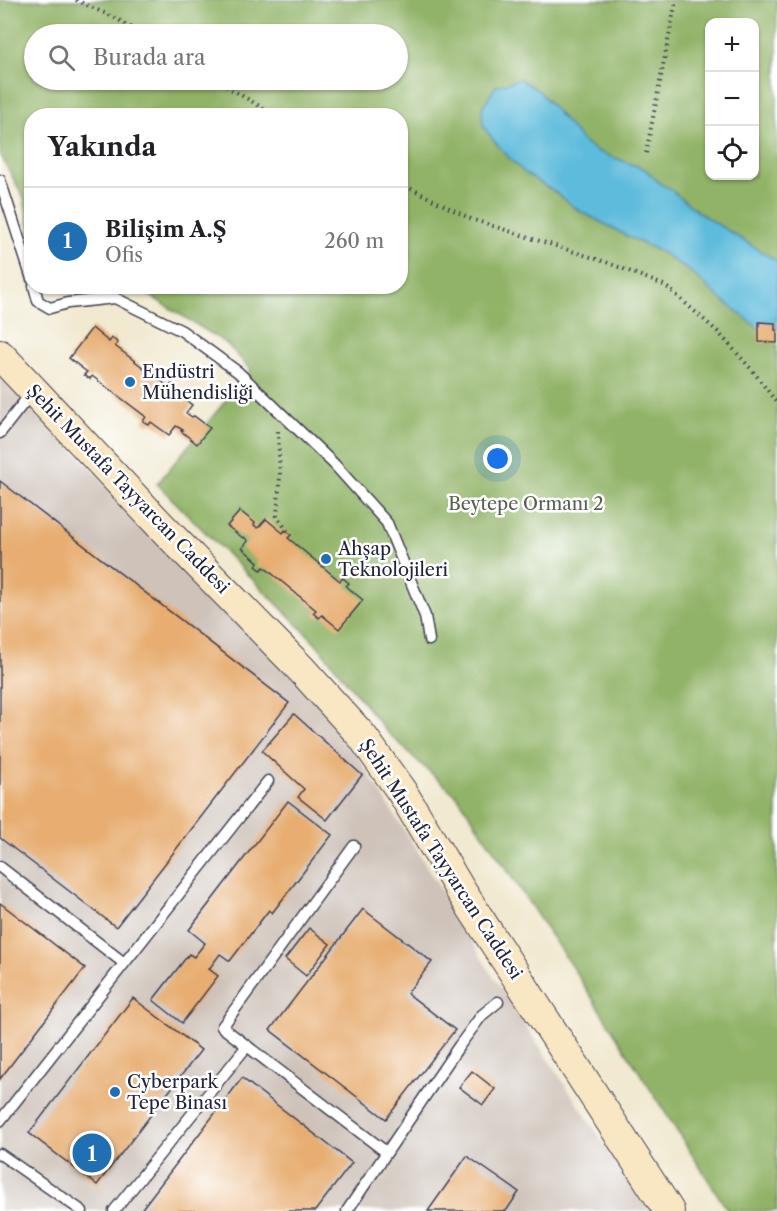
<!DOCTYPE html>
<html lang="tr">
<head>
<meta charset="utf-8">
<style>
	:root { --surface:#fff; --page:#f2f2f2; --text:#202124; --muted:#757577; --line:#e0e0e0; --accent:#1f6fb2 }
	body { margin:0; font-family:"Libre Caslon Text",serif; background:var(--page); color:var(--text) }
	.controls { position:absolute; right:18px; top:18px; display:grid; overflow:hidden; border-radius:12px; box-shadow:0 2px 4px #0004 }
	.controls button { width:54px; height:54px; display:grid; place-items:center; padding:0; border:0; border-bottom:2px solid var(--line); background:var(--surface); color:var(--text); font:30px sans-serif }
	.you { position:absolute; left:498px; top:459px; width:21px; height:21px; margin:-15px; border:4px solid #fff; border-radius:50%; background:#1a73e8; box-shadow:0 0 0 9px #1a73e833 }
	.badge { display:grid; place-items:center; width:39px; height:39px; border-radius:50%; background:var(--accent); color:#fff; font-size:20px; font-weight:700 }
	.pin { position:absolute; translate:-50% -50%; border:3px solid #fff; box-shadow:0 2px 6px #0006 }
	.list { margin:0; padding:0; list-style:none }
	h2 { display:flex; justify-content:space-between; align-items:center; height:78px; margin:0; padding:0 24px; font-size:26px }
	h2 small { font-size:20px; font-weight:400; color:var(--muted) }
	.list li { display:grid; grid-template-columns:39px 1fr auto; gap:18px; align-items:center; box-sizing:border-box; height:108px; padding:0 24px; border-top:2px solid var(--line) }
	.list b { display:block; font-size:22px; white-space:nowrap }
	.list p { margin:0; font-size:20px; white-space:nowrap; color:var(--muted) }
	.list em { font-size:20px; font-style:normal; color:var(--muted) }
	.icon { flex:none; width:33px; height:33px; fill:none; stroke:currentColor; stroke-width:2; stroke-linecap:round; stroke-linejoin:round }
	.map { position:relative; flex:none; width:777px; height:1211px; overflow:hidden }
	.search { position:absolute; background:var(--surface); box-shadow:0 2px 4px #0004; left:24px; top:24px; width:384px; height:66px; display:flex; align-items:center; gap:15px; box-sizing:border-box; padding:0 21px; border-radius:33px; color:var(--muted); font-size:22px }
	.panel { position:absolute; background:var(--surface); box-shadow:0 2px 4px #0004; left:24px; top:108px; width:384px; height:186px; border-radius:24px }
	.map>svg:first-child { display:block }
	.industrial { fill:#cec2b9 }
	.forest { fill:#91b367; stroke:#5a6a51; stroke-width:1.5; fill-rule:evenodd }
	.water { fill:#5dbbdb; stroke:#406e8b; stroke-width:1.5 }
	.building { fill:#e7ad71 }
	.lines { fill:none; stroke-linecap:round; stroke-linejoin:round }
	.lane-casing { stroke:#414051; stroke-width:13 }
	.secondary-casing { stroke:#414051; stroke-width:32 }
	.path { stroke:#414051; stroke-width:4; stroke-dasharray:1.5 4.5; stroke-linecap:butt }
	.lane { stroke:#fff; stroke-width:10 }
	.secondary { stroke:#f9e7c3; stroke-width:30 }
	.poi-dot { fill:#1f6fb2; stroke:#fff; stroke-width:2 }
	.labels { text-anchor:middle; stroke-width:5; stroke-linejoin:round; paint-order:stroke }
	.poi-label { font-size:18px; fill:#22223b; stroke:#fff; text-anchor:start }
	.street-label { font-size:18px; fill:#22223b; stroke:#fff }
	.park-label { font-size:18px; fill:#565f50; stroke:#fff }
</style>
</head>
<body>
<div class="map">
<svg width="777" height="1211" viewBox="0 0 777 1211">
	<rect width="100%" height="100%" fill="#fff"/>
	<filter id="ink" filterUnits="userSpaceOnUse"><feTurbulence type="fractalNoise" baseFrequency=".0167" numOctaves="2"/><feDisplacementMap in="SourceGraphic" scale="12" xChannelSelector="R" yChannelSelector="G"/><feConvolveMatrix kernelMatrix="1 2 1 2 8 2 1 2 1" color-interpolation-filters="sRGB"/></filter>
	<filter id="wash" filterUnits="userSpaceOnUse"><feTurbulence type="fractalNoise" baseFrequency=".008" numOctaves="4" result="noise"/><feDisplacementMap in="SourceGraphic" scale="24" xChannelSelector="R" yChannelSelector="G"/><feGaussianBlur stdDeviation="1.35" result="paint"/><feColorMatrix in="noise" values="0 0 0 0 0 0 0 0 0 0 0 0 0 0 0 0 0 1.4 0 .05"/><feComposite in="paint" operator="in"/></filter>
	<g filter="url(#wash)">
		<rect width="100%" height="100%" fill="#f1e9d0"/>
		<!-- industrial -->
		<path class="industrial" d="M0,374L331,714L418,852L492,975L649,1211H0Z"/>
		<!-- forest -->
		<path class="forest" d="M0,0H777V1211H728L578,976L458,797L423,766L386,731L315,642L157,484L251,370L226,343L136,287L400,286V116H32L31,239L24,198L3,160L0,157ZM710,22H754V176H710ZM34,34H398V80H34Z"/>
		<!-- water -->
		<path class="water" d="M520,79L539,91L584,143L599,152L645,169L661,184L670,189L701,214L777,261V330L763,332L721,299L692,273L661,252L635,240L578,210L555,192L526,174L511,160L494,141L483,126L482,108L496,86Z"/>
		<g id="blocks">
			<!-- building -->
			<g class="building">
				<path d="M759,322L775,323V330H777V343L759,342Z"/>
				<path d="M92,328L109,342L112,338L118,343L115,346L169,387L172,384L177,388L175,392L192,405L186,413L192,417L194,416L210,428L197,444L181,431L183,430L176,426L169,435L151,422L149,425L143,421L146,417L92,376L90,379L84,375L87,372L69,358Z"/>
				<path d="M0,481L289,703L116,927L0,838Z"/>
				<path d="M240,511L255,523L254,525L258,528L266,519L283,533L285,530L291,535L288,538L340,581L343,578L349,583L346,586L363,600L339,629L322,615L319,618L313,613L316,610L264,567L261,570L256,566L258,562L242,548L248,541L244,537L243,538L227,526Z"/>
				<path d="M294,714L362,775L327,820L298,797L304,789L262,751Z"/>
				<path d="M288,801L332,835L272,913L269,910L230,961L220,954L209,969L218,976L182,1023L153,1000L189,954L194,957L205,943L189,930Z"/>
				<path d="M0,903L85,968L0,1079Z"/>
				<path d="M363,909L432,962L407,993L455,1030L386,1119L270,1030Z"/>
				<path d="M309,928L330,944L306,976L285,959Z"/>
				<path d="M133,998L201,1050L97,1185L29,1133Z"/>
				<path d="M472,1071L495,1089L483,1105L459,1087Z"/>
				<path d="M242,1078L352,1163L315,1211H140Z"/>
				<path d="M467,1156L519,1192L506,1211H428Z"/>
			</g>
		</g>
	</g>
	<g filter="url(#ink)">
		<use href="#blocks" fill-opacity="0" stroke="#414051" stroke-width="1.5"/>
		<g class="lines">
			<!-- lane casing -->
			<g class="lane-casing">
				<g id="lane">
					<path d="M0,180L32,279"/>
					<path d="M34,286L38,301L50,308L68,303L115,298L182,331L238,372L334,464L387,523L425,616L429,640"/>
					<path d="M0,433L32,392"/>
					<path d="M354,846L222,1027L386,1152"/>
					<path d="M0,867L124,963"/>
					<path d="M0,1121L268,781"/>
					<path d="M0,1154L82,1211"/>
					<path d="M114,1211L247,1046"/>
					<path d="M347,1211L459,1046L482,1015L498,1002"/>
				</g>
			</g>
			<!-- secondary casing -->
			<g class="secondary-casing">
				<path id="secondary" d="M0,355L161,526L302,670L362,736L402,792L461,891L669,1211"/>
			</g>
			<!-- path -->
			<g class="path">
				<path d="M76,0L117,19L143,34"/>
				<path d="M216,80L276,116"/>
				<path d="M646,153L676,0"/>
				<path d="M400,183L471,219L606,262L666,286L718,332L753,371L777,403"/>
				<path d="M278,431L280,476L277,516L288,532"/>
			</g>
			<!-- lane -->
			<use href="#lane" class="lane"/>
			<!-- secondary -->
			<use href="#secondary" class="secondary"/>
		</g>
	</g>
	<!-- markers -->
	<g class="poi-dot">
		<circle cx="130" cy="382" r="6"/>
		<circle cx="326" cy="559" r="6"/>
		<circle cx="115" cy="1092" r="6"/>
	</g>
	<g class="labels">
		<!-- poi labels -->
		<g class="poi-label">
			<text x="142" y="378">Endüstri<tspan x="142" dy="21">Mühendisliği</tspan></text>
			<text x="338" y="555">Ahşap<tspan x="338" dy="21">Teknolojileri</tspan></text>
			<text x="127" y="1088">Cyberpark<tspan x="127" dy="21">Tepe Binası</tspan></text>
		</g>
		<!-- street labels -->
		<g class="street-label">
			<text transform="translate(128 489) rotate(46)" y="6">Şehit Mustafa Tayyarcan Caddesi</text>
			<text transform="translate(441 859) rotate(57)" y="6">Şehit Mustafa Tayyarcan Caddesi</text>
		</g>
		<!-- park labels -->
		<g class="park-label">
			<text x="526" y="510">Beytepe Ormanı 2</text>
		</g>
	</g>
</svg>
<div class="controls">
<button>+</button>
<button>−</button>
<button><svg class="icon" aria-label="locate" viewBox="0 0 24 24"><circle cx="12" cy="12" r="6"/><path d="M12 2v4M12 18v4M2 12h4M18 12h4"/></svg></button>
</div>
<div class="you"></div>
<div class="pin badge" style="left:92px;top:1153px">1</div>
<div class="search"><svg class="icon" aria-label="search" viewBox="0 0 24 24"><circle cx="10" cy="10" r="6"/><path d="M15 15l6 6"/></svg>Burada ara</div>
<section class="panel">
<h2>Yakında<small></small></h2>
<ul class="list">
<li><span class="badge">1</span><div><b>Bilişim A.Ş</b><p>Ofis</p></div><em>260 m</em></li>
</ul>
</section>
</div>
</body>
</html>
